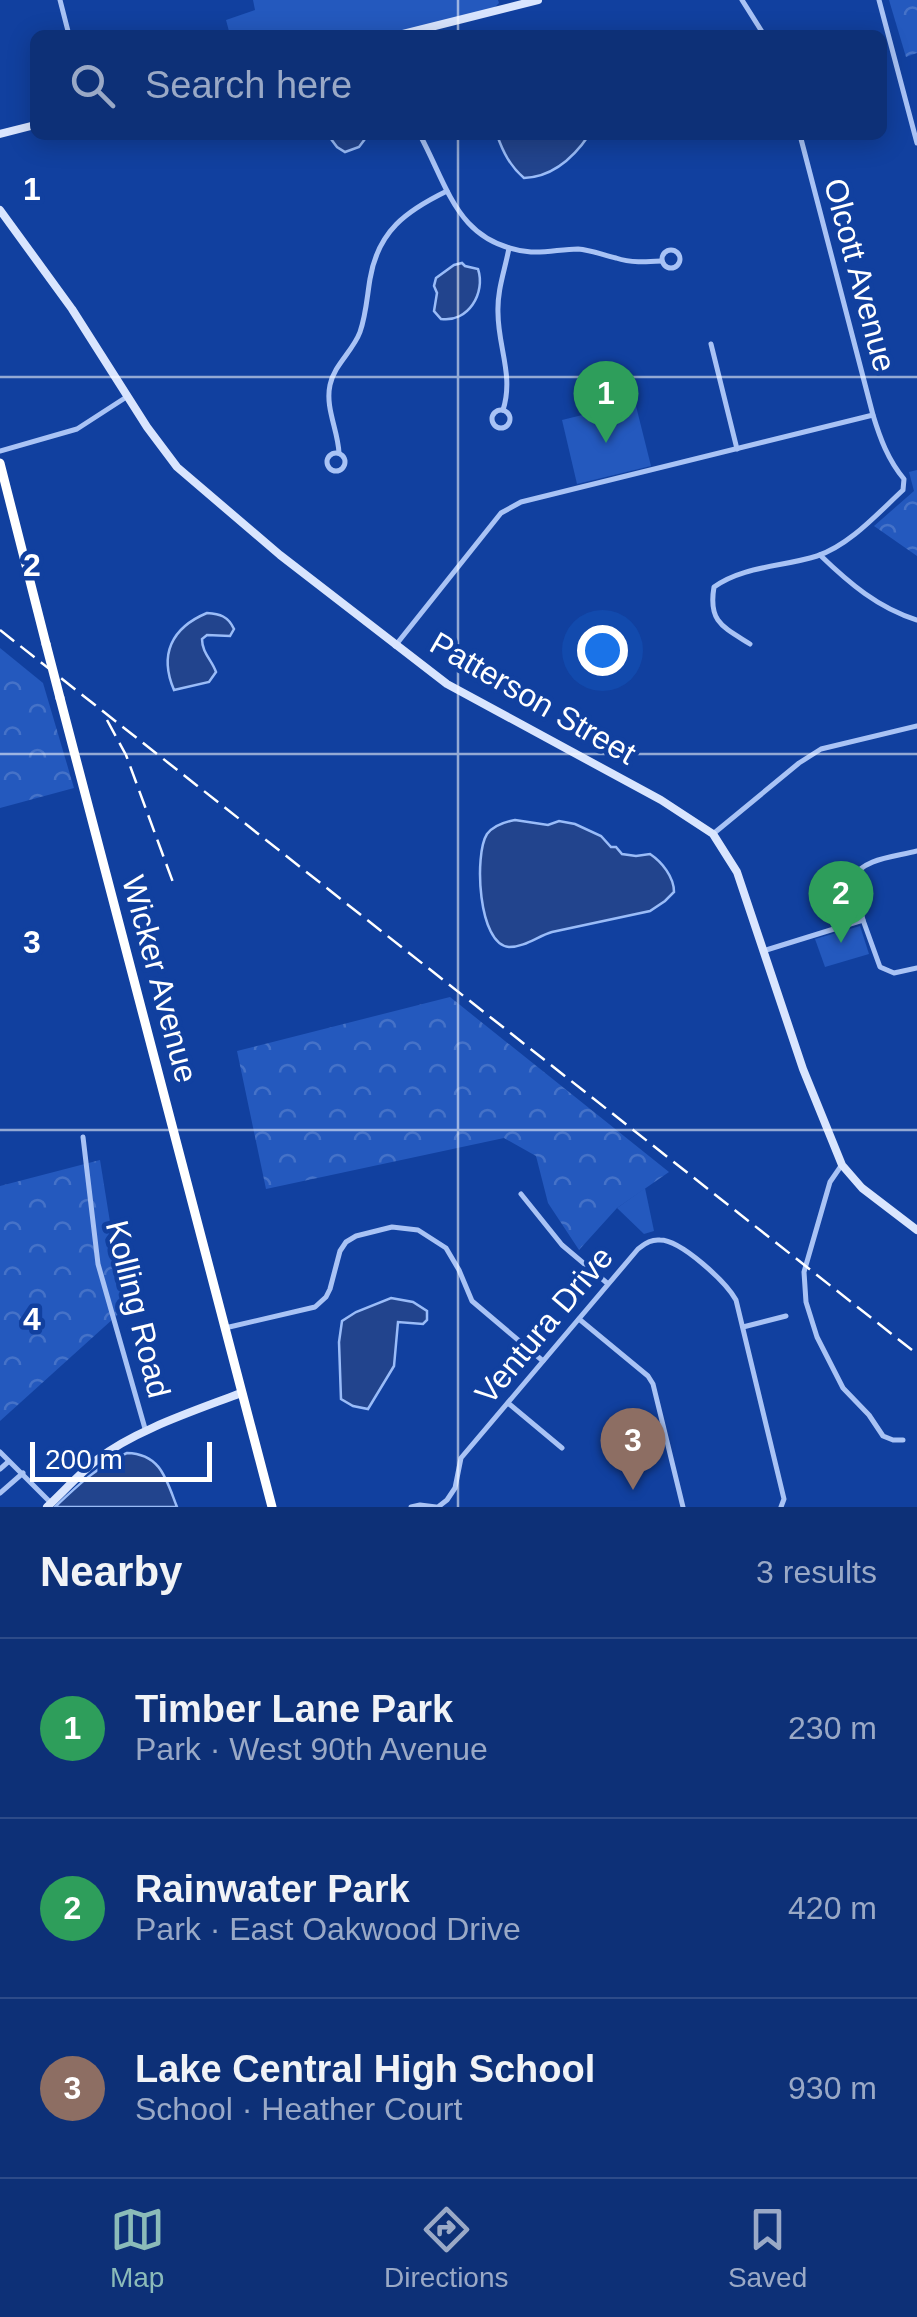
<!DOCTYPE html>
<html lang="en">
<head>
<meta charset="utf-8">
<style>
	:root { --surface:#0d3077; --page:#1b3c7f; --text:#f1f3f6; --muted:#9aa9c6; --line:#2d4b89; --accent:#8bbbb9 }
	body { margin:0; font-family:Helvetica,sans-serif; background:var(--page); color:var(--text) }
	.scale { position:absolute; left:30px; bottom:25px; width:182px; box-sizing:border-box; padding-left:10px; border:5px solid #fff; border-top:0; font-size:28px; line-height:35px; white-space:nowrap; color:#fff; -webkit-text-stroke:8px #11409f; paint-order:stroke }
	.you { position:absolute; left:602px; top:650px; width:35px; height:35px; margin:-25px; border:8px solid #fff; border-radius:50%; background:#1a73e8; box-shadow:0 0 0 15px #1a73e833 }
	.badge { display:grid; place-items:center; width:65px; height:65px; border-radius:50%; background:var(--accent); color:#fff; font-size:32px; font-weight:700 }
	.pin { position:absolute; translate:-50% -82px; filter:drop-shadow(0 2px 5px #0008) }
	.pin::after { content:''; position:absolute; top:52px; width:35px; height:30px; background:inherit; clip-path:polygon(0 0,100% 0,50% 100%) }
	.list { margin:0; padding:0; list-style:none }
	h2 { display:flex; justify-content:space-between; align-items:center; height:130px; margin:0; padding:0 40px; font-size:42px }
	h2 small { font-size:32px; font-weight:400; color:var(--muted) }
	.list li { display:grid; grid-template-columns:65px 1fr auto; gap:30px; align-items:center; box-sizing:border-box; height:180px; padding:0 40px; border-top:2px solid var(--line) }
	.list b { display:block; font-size:38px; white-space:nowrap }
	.list p { margin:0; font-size:32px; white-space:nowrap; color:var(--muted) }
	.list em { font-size:32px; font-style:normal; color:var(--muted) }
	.icon { flex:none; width:55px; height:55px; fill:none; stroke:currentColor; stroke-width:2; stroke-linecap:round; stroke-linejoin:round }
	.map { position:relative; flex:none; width:917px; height:1507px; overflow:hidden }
	.search { position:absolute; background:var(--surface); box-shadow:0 5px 25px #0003; left:30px; right:30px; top:30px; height:110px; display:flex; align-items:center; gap:25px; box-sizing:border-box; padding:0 35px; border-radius:15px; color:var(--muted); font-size:38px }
	.sheet { height:670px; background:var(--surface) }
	nav { display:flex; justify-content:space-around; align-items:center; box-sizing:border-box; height:140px; border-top:2px solid var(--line); background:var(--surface); font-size:28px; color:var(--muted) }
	nav a { display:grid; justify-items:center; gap:5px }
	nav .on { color:var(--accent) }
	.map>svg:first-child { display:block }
	.green { fill:#2459be }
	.forest { fill:url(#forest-crowns) }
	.water { fill:#22448d; stroke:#9abcf8; stroke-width:2.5 }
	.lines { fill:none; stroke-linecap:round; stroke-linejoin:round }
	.street { stroke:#a9c3f5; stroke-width:5 }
	.secondary { stroke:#d9e5fe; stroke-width:8 }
	.highway { stroke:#fff; stroke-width:9 }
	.rail { stroke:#fff; stroke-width:2.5; stroke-dasharray:18 8; stroke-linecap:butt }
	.highway-bridge { stroke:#fff; stroke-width:9 }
	.grid { fill:none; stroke:#fff; stroke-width:2.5; stroke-opacity:0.55 }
	.labels { text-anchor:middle; stroke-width:9; stroke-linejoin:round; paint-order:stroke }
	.street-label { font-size:32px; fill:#fff; stroke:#11409f }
	.grid-label { font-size:32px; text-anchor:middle; font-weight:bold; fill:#fff; stroke:#11409f; stroke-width:9; stroke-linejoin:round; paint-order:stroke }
</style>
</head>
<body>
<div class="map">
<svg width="917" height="1507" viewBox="0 0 917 1507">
	<defs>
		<pattern id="forest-crowns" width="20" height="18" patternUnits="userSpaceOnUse" patternTransform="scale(2.5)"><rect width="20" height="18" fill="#2459be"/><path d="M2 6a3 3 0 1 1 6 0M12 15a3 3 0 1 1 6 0" fill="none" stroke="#4572c8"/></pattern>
	</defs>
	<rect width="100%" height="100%" fill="#11409f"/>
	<!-- green -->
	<g class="green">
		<path d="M253,0H498L499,3L493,9L387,35H230L226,20L255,10Z"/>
		<path d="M635,402L651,466L577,484L562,420Z"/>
		<path d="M860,926L869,954L825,967L815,939Z"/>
		<path d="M645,1188L654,1231L644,1234L617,1208Z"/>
	</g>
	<!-- forest -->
	<g class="forest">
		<path d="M889,0H917V53L906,57Z"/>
		<path d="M917,470V556L874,526L914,491L909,472Z"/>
		<path d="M0,648L43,683L74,788L0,808Z"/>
		<path d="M450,997L669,1172L617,1208L579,1250L548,1203L536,1156L504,1138L266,1189L237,1051Z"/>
		<path d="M100,1160L124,1309L0,1421V1186Z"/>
	</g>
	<!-- water -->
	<g class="water">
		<path d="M328,135H368L359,147L345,152L337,147Z"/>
		<path d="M497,135H589C574,157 552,177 524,178C510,166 503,152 497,135Z"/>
		<path d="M462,263L465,266L478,269C486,293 468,323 441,319L434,311L437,293L434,286L436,278L454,265Z"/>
		<path d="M207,613C220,614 228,616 234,629L230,636L207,635L202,639C202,653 212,660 216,672L209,682L174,690C159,655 171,628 207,613Z"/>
		<path d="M515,820L548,825L559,821L575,824L601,836L611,847H616L622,854L636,856L650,854C662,862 674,877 674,892L665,901L650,911L552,932C538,936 525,947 509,947C478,945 474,854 487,834C494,825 504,822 515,820Z"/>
		<path d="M391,1298L413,1302L427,1311V1320L423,1324L398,1322L394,1366L368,1409L353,1406L341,1399L339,1342L342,1321L356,1312Z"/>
		<path d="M127,1453C161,1454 166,1479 177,1507H55C77,1486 99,1465 127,1453Z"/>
	</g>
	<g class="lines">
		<!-- street -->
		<g class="street">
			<path d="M60,0L69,35"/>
			<path d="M742,0L764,35"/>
			<path d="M879,0L917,143"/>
			<path d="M420,135C449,189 458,245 531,252C547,253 562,249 578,249C591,250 603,255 616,258C631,263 646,262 662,261"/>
			<circle cx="671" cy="259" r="9"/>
			<path d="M711,344L737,449"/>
			<circle cx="501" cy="419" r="9"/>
			<path d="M503,410C514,376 498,347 498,313C497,290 505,270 509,248"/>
			<path d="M0,451L77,429L128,396"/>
			<circle cx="336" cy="462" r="9"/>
			<path d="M339,453C338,430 325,408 330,385C334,365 353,351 360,332C366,315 367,297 370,279C378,231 406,211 447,191"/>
			<path d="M820,555C849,583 878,608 917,620"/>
			<path d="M750,644C723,627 708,622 714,587C743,566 782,567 817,556C850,545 878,513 903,490L904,479C888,460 880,438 873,415L800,135"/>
			<path d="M395,646L501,513L521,502L873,415"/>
			<path d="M713,834L799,763L821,749L917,726"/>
			<path d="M917,851C895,857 863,858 852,879L863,920L880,967L894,973L917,968"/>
			<path d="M763,951L863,920"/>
			<path d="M83,1137L98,1264L146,1432"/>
			<path d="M841,1166L830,1182L804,1272L806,1302L817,1337L843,1388L869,1415L883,1436L893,1440H903"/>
			<path d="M521,1194L562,1245L607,1283"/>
			<path d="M579,1319L648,1376L653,1384L683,1507"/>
			<path d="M743,1327L786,1316"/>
			<path d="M225,1328L315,1307L326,1297L330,1289L340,1251L346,1242L356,1236L392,1227L418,1230L446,1248L459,1270L472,1301L543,1361"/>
			<path d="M508,1403L562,1448"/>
			<path d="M0,1452L51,1503"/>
			<path d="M0,1469L8,1462"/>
			<path d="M0,1493L23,1473"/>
			<path d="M411,1507L420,1505L436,1507"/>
			<path d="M438,1507L447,1500L455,1488L461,1458L638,1249C645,1244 651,1239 660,1240C681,1240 726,1282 736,1300L784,1499L781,1507"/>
		</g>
		<!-- secondary -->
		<g class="secondary">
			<path d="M399,35L538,0"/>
			<path d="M0,134L35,125"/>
			<path d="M0,210L72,309L147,427L177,467L280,555L447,684L661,800L713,834L737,872L803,1069L842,1165L862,1188L917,1230"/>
			<path d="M47,1507C64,1491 80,1473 98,1459C135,1430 197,1410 241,1393"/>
		</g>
		<!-- highway -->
		<g class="highway">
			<path d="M0,463L46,644"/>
			<path d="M60,698L272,1507"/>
		</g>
		<!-- rail -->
		<g class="rail">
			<path d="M0,630L917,1354"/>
			<path d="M107,720L126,755L174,885"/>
		</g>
		<!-- highway-bridge -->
		<path class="highway-bridge" d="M46,644L60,698"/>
	</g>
	<!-- grid -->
	<path class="grid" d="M458,0V35M458,135V1507M0,377H917M0,754H917M0,1130H917"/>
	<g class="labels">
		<!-- street labels -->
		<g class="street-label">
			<text transform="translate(860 275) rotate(75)" y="11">Olcott Avenue</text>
			<text transform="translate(533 698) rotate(30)" y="11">Patterson Street</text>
			<text transform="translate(160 979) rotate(75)" y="11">Wicker Avenue</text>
			<text transform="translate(138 1309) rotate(76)" y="11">Kolling Road</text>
			<text transform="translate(544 1325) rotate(-50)" y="11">Ventura Drive</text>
		</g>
	</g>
	<g class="grid-label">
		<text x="32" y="200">1</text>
		<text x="32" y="576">2</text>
		<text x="32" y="953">3</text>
		<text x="32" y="1330">4</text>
	</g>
</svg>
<div class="scale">200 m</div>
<div class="you"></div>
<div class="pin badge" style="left:606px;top:443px;background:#2e9e5b">1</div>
<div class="pin badge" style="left:841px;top:943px;background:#2e9e5b">2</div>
<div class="pin badge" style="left:633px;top:1490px;background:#8d6e63">3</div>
<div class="search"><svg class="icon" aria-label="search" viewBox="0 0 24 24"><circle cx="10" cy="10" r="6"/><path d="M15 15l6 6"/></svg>Search here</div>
</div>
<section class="sheet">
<h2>Nearby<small>3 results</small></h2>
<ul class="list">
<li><span class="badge" style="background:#2e9e5b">1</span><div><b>Timber Lane Park</b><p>Park · West 90th Avenue</p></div><em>230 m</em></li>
<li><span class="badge" style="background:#2e9e5b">2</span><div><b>Rainwater Park</b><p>Park · East Oakwood Drive</p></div><em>420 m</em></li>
<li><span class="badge" style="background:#8d6e63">3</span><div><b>Lake Central High School</b><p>School · Heather Court</p></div><em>930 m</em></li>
</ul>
</section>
<nav>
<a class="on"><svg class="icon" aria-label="map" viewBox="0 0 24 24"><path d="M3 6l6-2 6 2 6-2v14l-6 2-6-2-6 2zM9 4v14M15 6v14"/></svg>Map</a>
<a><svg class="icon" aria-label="directions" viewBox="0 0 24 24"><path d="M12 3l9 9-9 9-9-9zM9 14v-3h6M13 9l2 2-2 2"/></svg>Directions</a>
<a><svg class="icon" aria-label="saved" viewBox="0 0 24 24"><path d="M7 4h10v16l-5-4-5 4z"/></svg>Saved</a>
</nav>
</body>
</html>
